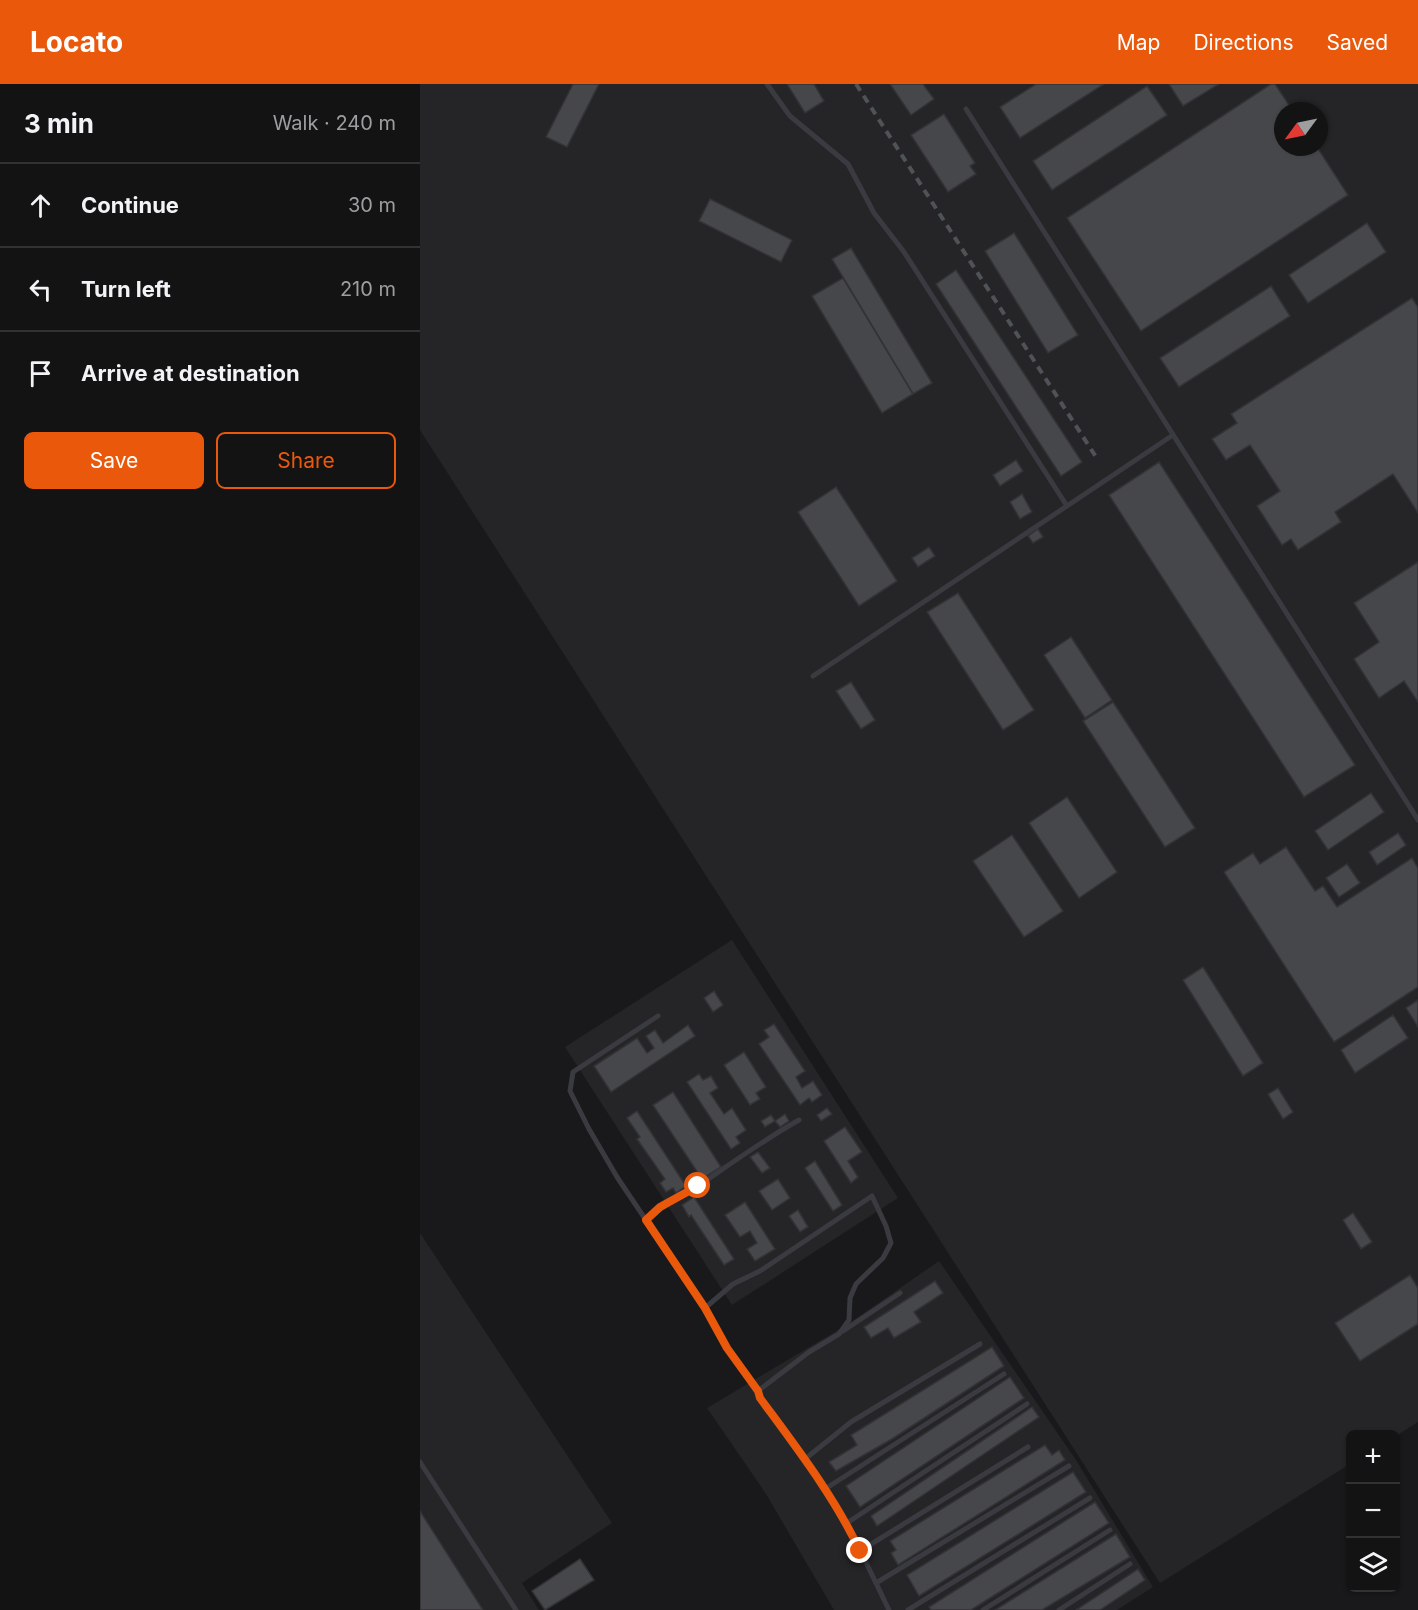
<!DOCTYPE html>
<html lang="en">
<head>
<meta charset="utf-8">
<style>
	:root { --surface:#131314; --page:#202022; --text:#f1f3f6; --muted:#9d9ea0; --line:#323234; --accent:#ea580c }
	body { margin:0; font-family:Inter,sans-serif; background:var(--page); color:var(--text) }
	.controls { position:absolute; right:18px; bottom:18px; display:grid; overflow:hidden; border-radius:9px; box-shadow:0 2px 4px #0004 }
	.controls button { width:54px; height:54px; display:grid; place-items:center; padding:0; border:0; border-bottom:2px solid var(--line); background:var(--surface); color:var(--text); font:30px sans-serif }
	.compass { position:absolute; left:854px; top:18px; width:54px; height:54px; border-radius:50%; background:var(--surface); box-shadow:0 2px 4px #0004; rotate:237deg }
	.stop { position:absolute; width:18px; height:18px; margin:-14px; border:4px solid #ea580c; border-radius:50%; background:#fff }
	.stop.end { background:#ea580c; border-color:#fff; box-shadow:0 2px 6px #0008 }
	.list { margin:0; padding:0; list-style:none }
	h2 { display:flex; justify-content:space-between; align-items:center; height:78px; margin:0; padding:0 24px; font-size:26px }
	h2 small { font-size:20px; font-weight:400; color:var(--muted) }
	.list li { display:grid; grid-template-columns:39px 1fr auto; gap:18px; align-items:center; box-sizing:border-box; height:84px; padding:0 24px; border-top:2px solid var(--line) }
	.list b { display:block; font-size:22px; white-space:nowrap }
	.list em { font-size:20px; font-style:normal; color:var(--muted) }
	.actions { display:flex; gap:12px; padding:18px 24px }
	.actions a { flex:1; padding:14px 0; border:2px solid var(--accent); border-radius:9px; text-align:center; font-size:21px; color:var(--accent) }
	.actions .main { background:var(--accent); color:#fff }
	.icon { flex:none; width:33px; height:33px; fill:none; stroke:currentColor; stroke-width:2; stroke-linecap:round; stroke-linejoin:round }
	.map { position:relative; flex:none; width:998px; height:1526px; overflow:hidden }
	header { display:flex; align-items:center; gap:36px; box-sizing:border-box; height:84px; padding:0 30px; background:var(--accent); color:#fff }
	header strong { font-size:28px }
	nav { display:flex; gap:33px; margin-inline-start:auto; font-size:21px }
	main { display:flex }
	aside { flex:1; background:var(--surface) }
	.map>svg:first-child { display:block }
	.built { fill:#252528; fill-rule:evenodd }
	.building { fill:#46474b; stroke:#333337; stroke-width:1.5 }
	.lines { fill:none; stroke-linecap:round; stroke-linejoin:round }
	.service { stroke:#3a3b40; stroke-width:5 }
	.rail { stroke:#4f5256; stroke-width:4; stroke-dasharray:8 6; stroke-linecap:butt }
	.route { stroke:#ea580c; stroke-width:8 }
</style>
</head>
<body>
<header>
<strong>Locato</strong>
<nav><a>Map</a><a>Directions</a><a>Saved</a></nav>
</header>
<main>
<aside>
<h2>3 min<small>Walk · 240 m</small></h2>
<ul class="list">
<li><svg class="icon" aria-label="ahead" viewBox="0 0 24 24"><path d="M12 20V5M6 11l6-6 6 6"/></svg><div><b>Continue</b></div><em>30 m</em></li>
<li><svg class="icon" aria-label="left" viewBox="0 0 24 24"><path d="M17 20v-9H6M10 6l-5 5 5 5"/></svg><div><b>Turn left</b></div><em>210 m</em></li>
<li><svg class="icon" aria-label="arrive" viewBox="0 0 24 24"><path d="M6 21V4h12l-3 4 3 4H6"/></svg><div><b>Arrive at destination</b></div></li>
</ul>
<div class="actions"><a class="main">Save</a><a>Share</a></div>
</aside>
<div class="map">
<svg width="998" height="1526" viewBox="0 0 998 1526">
	<rect width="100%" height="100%" fill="#19191b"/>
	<!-- built -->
	<g class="built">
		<path d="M0,0H998V1338L976,1352L930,1350V1380L740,1499L0,346ZM863,27H899V63H863Z"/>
		<path d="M312,856L478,1114L312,1221L145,963Z"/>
		<path d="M0,1149L192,1439L102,1499L119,1526H0Z"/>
		<path d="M519,1177L656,1376L733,1503L697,1526H414L346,1410L287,1324L428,1240Z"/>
	</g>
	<!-- building -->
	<g class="building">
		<path d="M153,0H179L147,63L126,53Z"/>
		<path d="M367,0H394L404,17L385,29Z"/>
		<path d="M470,0H503L514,15L491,31Z"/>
		<path d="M616,0H684L600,54L580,23Z"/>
		<path d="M749,0H799L763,22Z"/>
		<path d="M851,0H855L873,27H863V63H897L928,111L721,247L647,134Z"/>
		<path d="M727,2L747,31L632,106L613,77Z"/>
		<path d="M524,30L555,79L550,82L556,90L528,108L491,51Z"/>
		<path d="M290,115L372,156L361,178L279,137Z"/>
		<path d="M947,139L966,168L888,219L869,191Z"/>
		<path d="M594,149L658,251L628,269L565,167Z"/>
		<path d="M431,164L512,299L493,310L412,175Z"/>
		<path d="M536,186L662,378L641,392L516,200Z"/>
		<path d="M423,194L493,310L462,329L392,212Z"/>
		<path d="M851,202L870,232L759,303L740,274Z"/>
		<path d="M992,214L998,223V429L973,390L915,428L921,438L878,466L871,455L862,461L837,422L860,407L830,361L806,376L792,355L817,339L811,330Z"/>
		<path d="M596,376L603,387L580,402L573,391Z"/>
		<path d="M739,378L935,681L884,713L689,411Z"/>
		<path d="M416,403L477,497L439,522L378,428Z"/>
		<path d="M602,410L612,428L600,435L590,418Z"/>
		<path d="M618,445L623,453L613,459L608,452Z"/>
		<path d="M509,463L515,472L498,483L492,474Z"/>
		<path d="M998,478V618L984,597L959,614L934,575L959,558L934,519Z"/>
		<path d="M538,509L614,626L583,646L507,528Z"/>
		<path d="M651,553L692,616L665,634L624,571Z"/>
		<path d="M431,598L455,636L441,645L416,607Z"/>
		<path d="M693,618L775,744L745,763L663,637Z"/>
		<path d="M951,709L964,728L908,766L895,747Z"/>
		<path d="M647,713L697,788L659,814L609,739Z"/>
		<path d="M978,749L986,761L957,781L949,768Z"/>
		<path d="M592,751L643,827L604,853L553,777Z"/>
		<path d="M866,763L895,807L903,802L917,823L992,774L998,784V903L914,958L804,788L833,769L840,780Z"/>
		<path d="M927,780L940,799L919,813L906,794Z"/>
		<path d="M783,883L843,979L823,992L763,896Z"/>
		<path d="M294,907L303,921L293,928L284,914Z"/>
		<path d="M998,916V943L986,924Z"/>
		<path d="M973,931L988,954L935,989L921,966Z"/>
		<path d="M354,940L385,987L376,993L382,1004L393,997L402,1011L392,1018L389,1014L380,1021L339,960L349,953L344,946Z"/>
		<path d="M268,941L275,952L191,1008L174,982L217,954L227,969L234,964L226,952L235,946L243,959Z"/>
		<path d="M324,968L346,1003L336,1009L340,1015L330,1021L304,981Z"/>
		<path d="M279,990L283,996L291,992L298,1004L290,1009L304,1030L312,1024L326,1046L316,1053L320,1059L311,1065L267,998Z"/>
		<path d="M858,1004L873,1028L863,1035L848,1010Z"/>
		<path d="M253,1008L301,1083L282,1095L233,1021Z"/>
		<path d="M407,1024L412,1030L401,1037L397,1031Z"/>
		<path d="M217,1027L266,1102L256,1109L253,1104L246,1108L240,1099L245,1095L217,1055L220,1053L207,1034Z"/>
		<path d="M365,1030L369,1037L360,1043L355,1037Z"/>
		<path d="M351,1031L355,1037L345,1043L341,1037Z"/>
		<path d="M425,1043L442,1068L428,1077L438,1093L431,1099L404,1057Z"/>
		<path d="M338,1068L350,1084L342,1089L330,1073Z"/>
		<path d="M395,1077L422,1121L413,1127L385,1084Z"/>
		<path d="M358,1095L370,1114L352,1126L339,1107Z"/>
		<path d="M274,1113L314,1175L304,1181L271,1131L269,1133L262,1121Z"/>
		<path d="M325,1118L355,1165L335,1177L327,1165L337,1159L330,1147L320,1153L305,1131Z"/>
		<path d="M378,1126L388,1143L380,1148L369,1132Z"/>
		<path d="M933,1129L952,1158L941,1165L923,1136Z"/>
		<path d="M990,1191L998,1204V1240L940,1277L915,1239Z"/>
		<path d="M515,1197L523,1209L494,1228L501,1238L474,1254L468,1244L451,1254L444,1243Z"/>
		<path d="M572,1263L584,1282L472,1355L416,1387L409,1378L437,1361L431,1351Z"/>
		<path d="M590,1293L604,1314L440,1423L426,1402Z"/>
		<path d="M612,1323L619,1333L457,1442L451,1432Z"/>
		<path d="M625,1361L632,1371L639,1366L645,1376L478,1481L471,1469L476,1466L470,1457Z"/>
		<path d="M653,1388L666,1408L499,1512L487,1491Z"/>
		<path d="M675,1418L689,1439L551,1526H511L509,1523Z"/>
		<path d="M0,1427L63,1526H0Z"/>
		<path d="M696,1450L710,1473L622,1526H575Z"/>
		<path d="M160,1475L174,1496L125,1526L112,1507Z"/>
		<path d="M718,1485L725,1496L680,1526H656Z"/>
	</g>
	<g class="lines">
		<!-- service -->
		<g class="service">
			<path d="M347,0L370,32L428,80L454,129L484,168L647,422"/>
			<path d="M546,25L998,736"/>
			<path d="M393,592L753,351"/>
			<path d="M238,932L153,988L150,1007L169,1045L197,1093L285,1224L307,1264L338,1307L340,1314L385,1375L427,1439L469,1526"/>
			<path d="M226,1136C243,1121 262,1113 281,1100C313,1078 345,1055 379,1036"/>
			<path d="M285,1224L313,1200L340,1187L452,1112L466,1142L471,1159L463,1174L436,1200L430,1214L429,1236L419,1250L389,1268L338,1307"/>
			<path d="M423,1247L480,1209"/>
			<path d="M385,1375L431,1338L560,1260"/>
			<path d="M0,1378L96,1526"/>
			<path d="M405,1405L584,1290"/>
			<path d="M427,1439L607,1320"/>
			<path d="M440,1467L608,1363"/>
			<path d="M456,1499L649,1382"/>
			<path d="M488,1526L670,1414"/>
			<path d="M563,1526L690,1446"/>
			<path d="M639,1526L710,1480"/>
		</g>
		<!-- rail -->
		<path class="rail" d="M436,0L676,373"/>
	</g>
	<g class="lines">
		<!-- route -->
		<path class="route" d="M278,1102L240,1123L226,1136L285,1224L307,1264L338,1307L340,1314C376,1363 414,1412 440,1467"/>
	</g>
</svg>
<div class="controls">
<button>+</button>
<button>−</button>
<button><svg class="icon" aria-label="layers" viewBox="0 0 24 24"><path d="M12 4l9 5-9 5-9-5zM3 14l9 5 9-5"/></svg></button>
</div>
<svg class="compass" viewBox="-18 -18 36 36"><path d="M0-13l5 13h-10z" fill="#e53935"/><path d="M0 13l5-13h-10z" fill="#9d9ea0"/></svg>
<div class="stop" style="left:278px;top:1102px"></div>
<div class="stop end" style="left:440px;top:1467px"></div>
</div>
</main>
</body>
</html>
